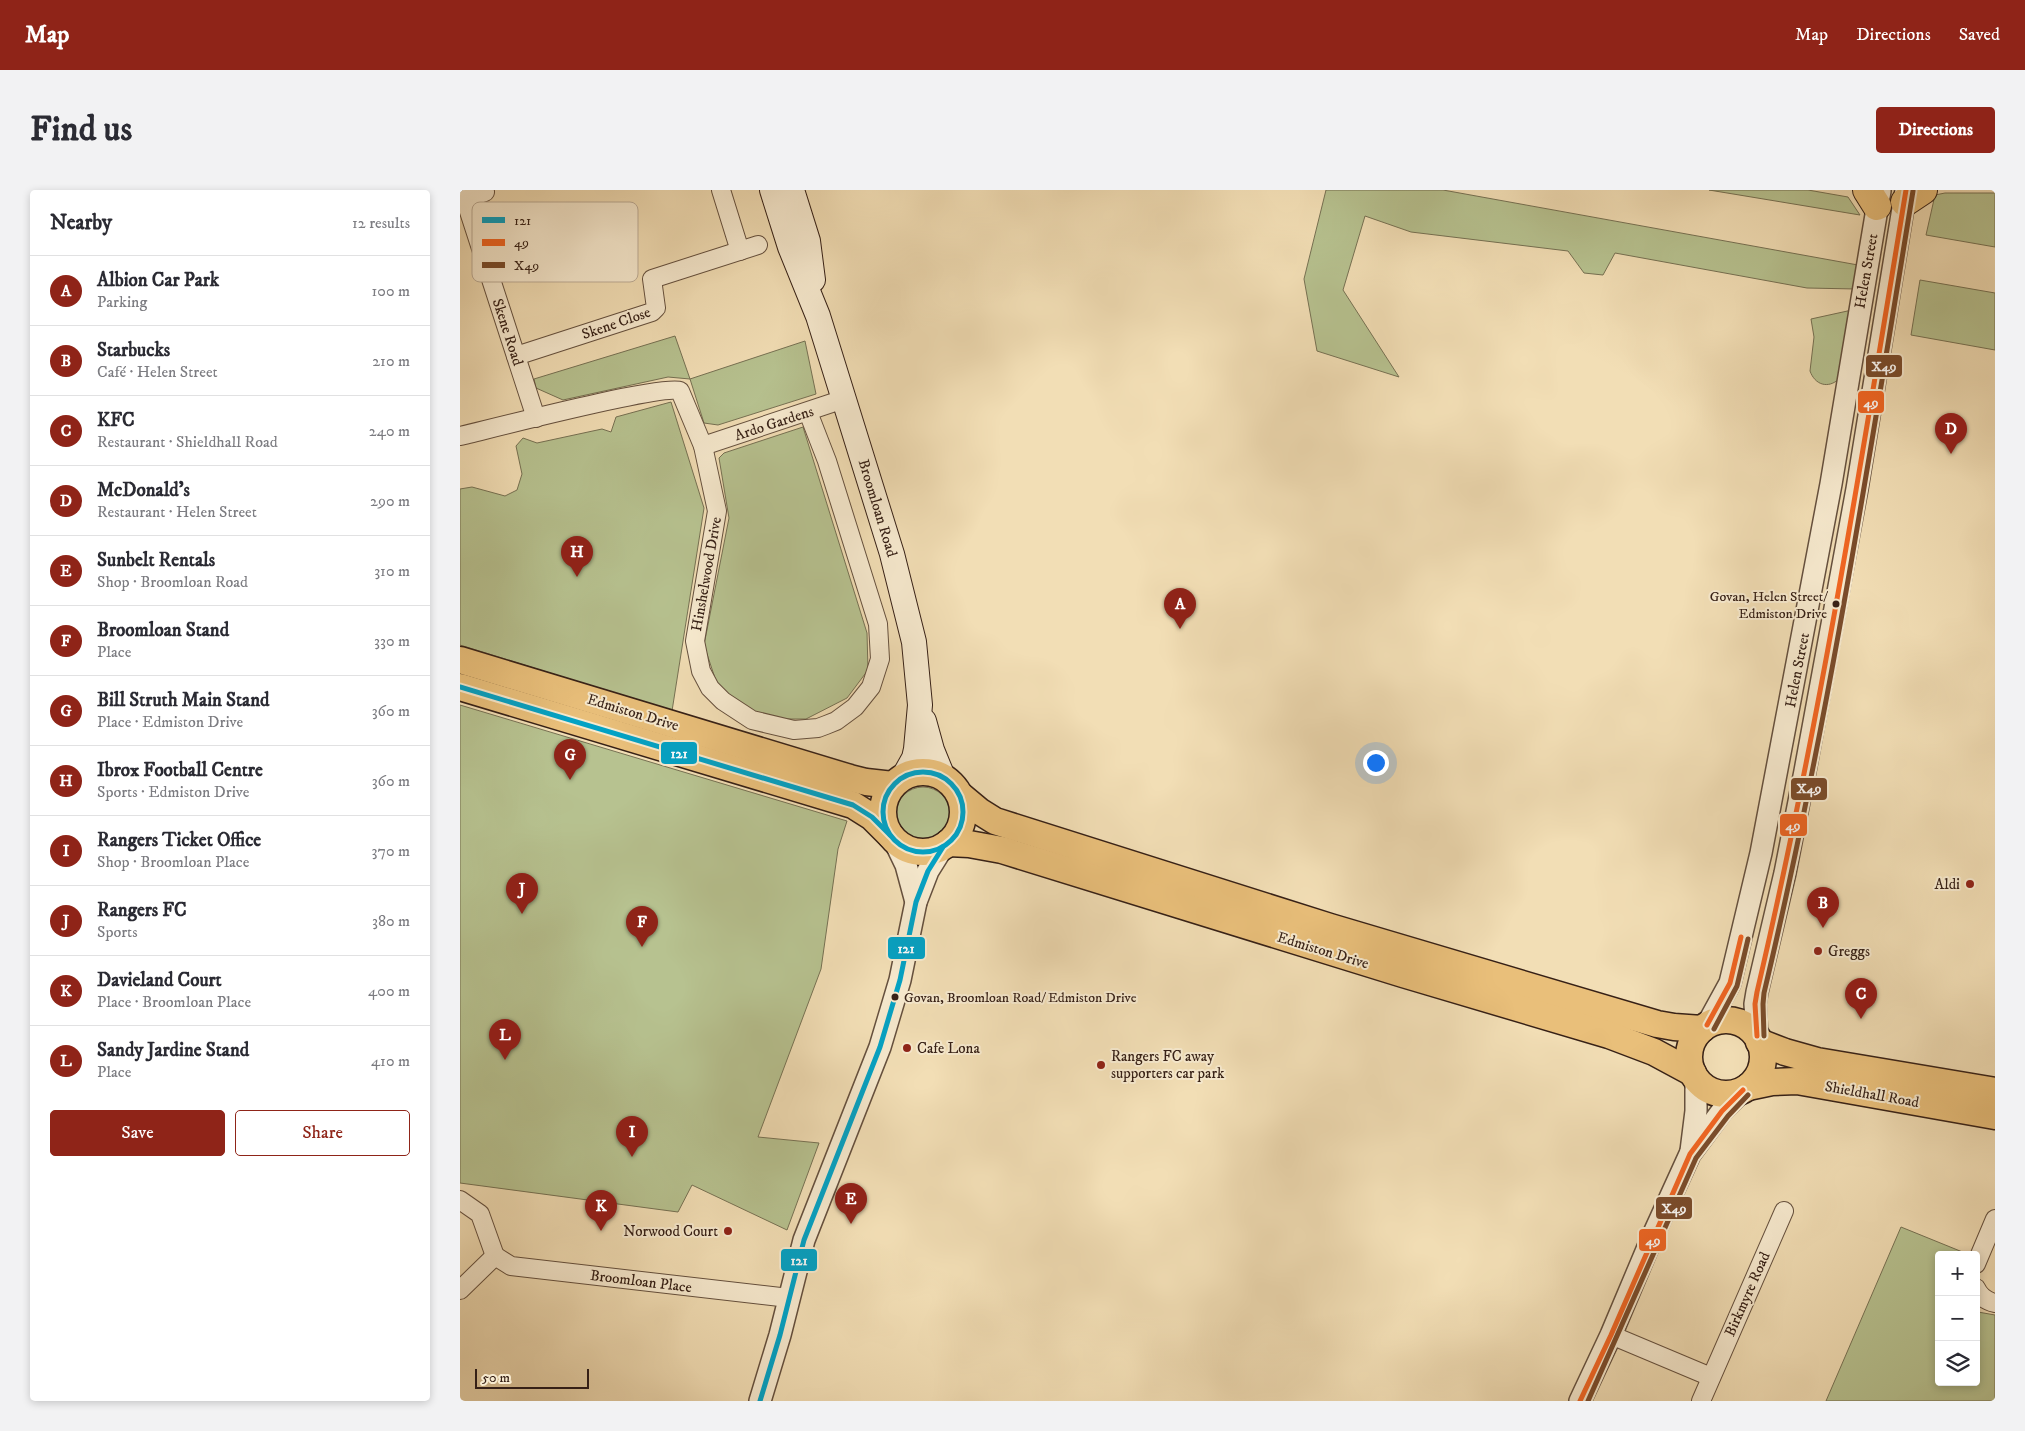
<!DOCTYPE html>
<html lang="en">
<head>
<meta charset="utf-8">
<style>
	:root { --surface:#fff; --page:#f2f2f3; --text:#2b2b33; --muted:#7c7c81; --line:#e1e1e2; --accent:#8f2418 }
	body { margin:0; font-family:"IM FELL DW Pica",serif; background:var(--page); color:var(--text) }
	.controls { position:absolute; right:15px; bottom:15px; display:grid; overflow:hidden; border-radius:5px; box-shadow:0 2px 8px #0003 }
	.controls button { width:45px; height:45px; display:grid; place-items:center; padding:0; border:0; border-bottom:1px solid var(--line); background:var(--surface); color:var(--text); font:25px sans-serif }
	.scale { position:absolute; left:15px; bottom:12px; width:114px; box-sizing:border-box; padding-left:5px; border:2px solid #362016; border-top:0; font-size:14px; line-height:18px; white-space:nowrap; color:#362016; -webkit-text-stroke:4px #f7eacf; paint-order:stroke }
	.you { position:absolute; left:915px; top:572px; width:18px; height:18px; margin:-12px; border:4px solid #fff; border-radius:50%; background:#1a73e8; box-shadow:0 0 0 8px #1a73e833 }
	.badge { display:grid; place-items:center; width:32px; height:32px; border-radius:50%; background:var(--accent); color:#fff; font-size:16px; font-weight:700 }
	.pin { position:absolute; translate:-50% -41px; filter:drop-shadow(0 1px 2px #0008) }
	.pin::after { content:''; position:absolute; top:26px; width:18px; height:15px; background:inherit; clip-path:polygon(0 0,100% 0,50% 100%) }
	.list { margin:0; padding:0; list-style:none }
	h2 { display:flex; justify-content:space-between; align-items:center; height:65px; margin:0; padding:0 20px; font-size:21px }
	h2 small { font-size:16px; font-weight:400; color:var(--muted) }
	.list li { display:grid; grid-template-columns:32px 1fr auto; gap:15px; align-items:center; box-sizing:border-box; height:70px; padding:0 20px; border-top:1px solid var(--line) }
	.list b { display:block; font-size:19px; white-space:nowrap }
	.list p { margin:0; font-size:16px; white-space:nowrap; color:var(--muted) }
	.list em { font-size:16px; font-style:normal; color:var(--muted) }
	.actions { display:flex; gap:10px; padding:15px 20px }
	.actions a { flex:1; padding:11px 0; border:1px solid var(--accent); border-radius:5px; text-align:center; font-size:18px; color:var(--accent) }
	.actions .main { background:var(--accent); color:#fff }
	.icon { flex:none; width:28px; height:28px; fill:none; stroke:currentColor; stroke-width:2; stroke-linecap:round; stroke-linejoin:round }
	.map { position:relative; flex:none; width:1535px; height:1211px; overflow:hidden; border-radius:5px }
	header { display:flex; align-items:center; gap:30px; box-sizing:border-box; height:70px; padding:0 25px; background:var(--accent); color:#fff }
	header strong { font-size:24px }
	nav { display:flex; gap:28px; margin-inline-start:auto; font-size:18px }
	.intro { display:flex; align-items:center; justify-content:space-between; box-sizing:border-box; height:120px; padding:0 30px }
	h1 { margin:0; font-size:35px }
	.button { padding:12px 22px; border-radius:5px; background:var(--accent); color:#fff; font-size:18px; font-weight:700 }
	main { display:flex; gap:30px; padding:0 30px }
	aside { flex:1; background:var(--surface); border-radius:5px; box-shadow:0 2px 8px #0003 }
	.map>svg:first-child { display:block }
	.green { fill:#b7c290; stroke:#767153 }
	.lines { fill:none; stroke-linecap:round; stroke-linejoin:round }
	.minor-casing { stroke:#65503e; stroke-width:20 }
	.tertiary-casing { stroke:#65503e; stroke-width:24 }
	.secondary-casing { stroke:#362016; stroke-width:26 }
	.primary-casing { stroke:#362016; stroke-width:29 }
	.motorway-casing { stroke:#362016; stroke-width:30 }
	.minor { stroke:#f7eacf; stroke-width:18 }
	.tertiary { stroke:#f7eacf; stroke-width:21 }
	.secondary { stroke:#f7eacf; stroke-width:24 }
	.primary { stroke:#e9bf7a; stroke-width:26 }
	.motorway { stroke:#e9bf7a; stroke-width:28 }
	.bus-1-casing { stroke:#f7eacf; stroke-width:9 }
	.bus-2-casing { stroke:#f7eacf; stroke-width:9 }
	.bus-3-casing { stroke:#f7eacf; stroke-width:9 }
	.bus-1 { stroke:#03a2c5; stroke-width:5 }
	.bus-2 { stroke:#f26522; stroke-width:5 }
	.bus-3 { stroke:#7a4b2a; stroke-width:5 }
	.bus-dot { fill:#362016; stroke:#f7eacf; stroke-width:2 }
	.poi-dot { fill:#8f2418; stroke:#f7eacf; stroke-width:2 }
	.labels { text-anchor:middle; stroke-width:4; stroke-linejoin:round; paint-order:stroke }
	.bus-label { font-size:14px; fill:#362016; stroke:#f7eacf; text-anchor:end }
	.street-label { font-size:15px; fill:#362016; stroke:#f7eacf }
	.poi-label { font-size:15px; fill:#362016; stroke:#f7eacf; text-anchor:start }
	.key { fill:#f7eacf; stroke:#bdad98; stroke-width:1 }
	.key-label { font-size:14px; fill:#362016 }
	.line-badge { stroke:#f7eacf; stroke-width:2 }
	.badge-label { font-size:14px; text-anchor:middle; font-weight:bold; fill:#fff }
</style>
</head>
<body>
<header>
<strong>Map</strong>
<nav><a>Map</a><a>Directions</a><a>Saved</a></nav>
</header>
<div class="intro"><h1>Find us</h1><a class="button">Directions</a></div>
<main>
<aside>
<h2>Nearby<small>12 results</small></h2>
<ul class="list">
<li><span class="badge">A</span><div><b>Albion Car Park</b><p>Parking</p></div><em>100 m</em></li>
<li><span class="badge">B</span><div><b>Starbucks</b><p>Café · Helen Street</p></div><em>210 m</em></li>
<li><span class="badge">C</span><div><b>KFC</b><p>Restaurant · Shieldhall Road</p></div><em>240 m</em></li>
<li><span class="badge">D</span><div><b>McDonald's</b><p>Restaurant · Helen Street</p></div><em>290 m</em></li>
<li><span class="badge">E</span><div><b>Sunbelt Rentals</b><p>Shop · Broomloan Road</p></div><em>310 m</em></li>
<li><span class="badge">F</span><div><b>Broomloan Stand</b><p>Place</p></div><em>330 m</em></li>
<li><span class="badge">G</span><div><b>Bill Struth Main Stand</b><p>Place · Edmiston Drive</p></div><em>360 m</em></li>
<li><span class="badge">H</span><div><b>Ibrox Football Centre</b><p>Sports · Edmiston Drive</p></div><em>360 m</em></li>
<li><span class="badge">I</span><div><b>Rangers Ticket Office</b><p>Shop · Broomloan Place</p></div><em>370 m</em></li>
<li><span class="badge">J</span><div><b>Rangers FC</b><p>Sports</p></div><em>380 m</em></li>
<li><span class="badge">K</span><div><b>Davieland Court</b><p>Place · Broomloan Place</p></div><em>400 m</em></li>
<li><span class="badge">L</span><div><b>Sandy Jardine Stand</b><p>Place</p></div><em>410 m</em></li>
</ul>
<div class="actions"><a class="main">Save</a><a>Share</a></div>
</aside>
<div class="map">
<svg width="1535" height="1211" viewBox="0 0 1535 1211">
	<rect width="100%" height="100%" fill="#f2deb5"/>
	<filter id="stains"><feTurbulence type="fractalNoise" baseFrequency=".004" numOctaves="4"/><feColorMatrix values="0 0 0 0 .2 0 0 0 0 .09 0 0 0 0 .02 0 0 0 .5 -.17"/></filter>
	<radialGradient id="worn" r=".72"><stop offset=".6" stop-color="#630" stop-opacity="0"/><stop offset="1" stop-color="#630" stop-opacity=".3"/></radialGradient>
	<!-- green -->
	<g class="green">
		<path d="M866,0H983L1398,75L1396,99L1347,98L1155,63L1143,85L1124,83L1108,61L951,42L905,26L883,100L939,187L857,161L844,89Z"/>
		<path d="M1249,0H1348L1388,7L1400,25Z"/>
		<path d="M1485,3H1535V57L1466,45L1475,5Z"/>
		<path d="M1460,90L1535,103V160L1451,145Z"/>
		<path d="M1392,120L1379,189C1368,199 1355,195 1350,181L1354,147L1351,129Z"/>
		<path d="M215,146L230,189L345,151L356,204L258,235L244,233L230,189L208,187L103,210L76,198L74,189Z"/>
		<path d="M211,212L244,318L212,521L0,455V299L12,297L45,306L57,300L62,284L56,256L63,248L77,253L142,239L151,242L156,227Z"/>
		<path d="M343,237L407,443L408,480L387,508L346,529H315L287,520L258,497L244,455L269,328L259,268L264,263Z"/>
		<path d="M0,515L387,631L378,659L361,779L298,947L359,953L327,1040L232,995L218,1022L0,993Z"/>
		<circle cx="463" cy="624" r="27"/>
		<path d="M1441,1037L1505,1063L1479,1065V1192H1516V1120L1518,1122L1535,1125V1211H1366Z"/>
	</g>
	<g class="lines">
		<!-- minor casing -->
		<g class="minor-casing">
			<g id="minor">
				<path d="M2,0L76,228"/>
				<path d="M261,0L280,61"/>
				<path d="M5,9L25,2"/>
				<path d="M56,166L192,122L196,118L192,89L298,55"/>
				<path d="M0,246C30,239 203,194 220,201L243,256L257,321L235,451L241,481L250,498L263,511L292,530L334,540L358,538L366,535L376,531L395,517L411,497L420,469L418,434L367,271L348,222"/>
				<path d="M243,256L384,209"/>
				<path d="M0,1010L20,1024L35,1066"/>
				<path d="M1516,1074L1535,1029"/>
				<path d="M1516,1098C1520,1107 1526,1111 1535,1113"/>
				<path d="M0,1100L35,1066L51,1076L329,1108"/>
				<path d="M1151,1145L1251,1187"/>
				<path d="M1241,1211L1324,1021"/>
			</g>
		</g>
		<!-- tertiary casing -->
		<g class="tertiary-casing">
			<g id="tertiary">
				<path d="M432,646L446,675L456,712"/>
				<path d="M1247,835L1270,793L1301,663L1371,294L1420,1"/>
				<path d="M1297,846L1295,814L1297,802L1325,683L1345,581L1397,299L1446,0"/>
				<path d="M1231,961L1236,921V888"/>
				<path d="M300,1211L320,1145L344,1050L420,857L440,790L456,712L468,681L483,657"/>
				<path d="M1120,1211L1151,1145L1194,1043L1230,964L1262,921L1283,900"/>
			</g>
		</g>
		<!-- secondary casing -->
		<g class="secondary-casing">
			<g id="secondary">
				<path d="M312,0L330,57L358,126L432,364L454,452L460,515L456,559L454,568L444,586"/>
				<path d="M332,0L348,51L353,90"/>
				<path d="M464,531L472,560L483,587"/>
			</g>
		</g>
		<!-- primary casing -->
		<g class="primary-casing">
			<g id="primary">
				<path d="M0,470L390,588L406,592L433,595"/>
				<path d="M0,497L393,615L412,627L430,645"/>
				<circle cx="463" cy="622" r="40"/>
				<path d="M501,606L519,621L535,631L870,737L1197,834L1214,837L1242,839"/>
				<path d="M488,653L509,654L542,660L943,784L1149,845L1194,862L1233,883"/>
				<circle cx="1266" cy="867" r="37"/>
				<path d="M1299,852L1325,862L1357,871L1535,901"/>
				<path d="M1288,897L1312,892L1337,891L1535,926"/>
			</g>
		</g>
		<!-- motorway casing -->
		<g class="motorway-casing">
			<g id="motorway">
				<path d="M1407,0L1417,16"/>
				<path d="M1445,12L1463,0"/>
			</g>
		</g>
		<!-- minor -->
		<use href="#minor" class="minor"/>
		<!-- tertiary -->
		<use href="#tertiary" class="tertiary"/>
		<!-- secondary -->
		<use href="#secondary" class="secondary"/>
		<!-- primary -->
		<use href="#primary" class="primary"/>
		<!-- motorway -->
		<use href="#motorway" class="motorway"/>
		<!-- bus-1 casing -->
		<g class="bus-1-casing">
			<g id="bus-1">
				<path d="M0,497L393,615L412,627L430,645"/>
				<circle cx="463" cy="622" r="40"/>
				<path d="M300,1211L320,1145L344,1050L420,857L440,790L456,712L468,681L483,657"/>
			</g>
		</g>
		<!-- bus-2 casing -->
		<g class="bus-2-casing">
			<g id="bus-2">
				<path d="M1247,835L1270,793L1281,747"/>
				<path d="M1297,846L1295,814L1297,802C1359,537 1402,268 1446,0"/>
				<path d="M1120,1211L1151,1145L1230,964L1262,921L1283,900"/>
			</g>
		</g>
		<!-- bus-3 casing -->
		<g class="bus-3-casing">
			<g id="bus-3">
				<path d="M1254,839L1277,796L1288,749"/>
				<path d="M1304,846L1303,814L1304,803C1367,539 1409,270 1453,1"/>
				<path d="M1128,1211L1236,968L1268,926L1288,905"/>
			</g>
		</g>
		<!-- bus-1 -->
		<use href="#bus-1" class="bus-1"/>
		<!-- bus-2 -->
		<use href="#bus-2" class="bus-2"/>
		<!-- bus-3 -->
		<use href="#bus-3" class="bus-3"/>
	</g>
	<!-- markers -->
	<g class="bus-dot">
		<circle cx="1376" cy="414" r="4.5"/>
		<circle cx="435" cy="807" r="4.5"/>
	</g>
	<g class="poi-dot">
		<circle cx="1510" cy="694" r="5"/>
		<circle cx="1358" cy="761" r="5"/>
		<circle cx="447" cy="858" r="5"/>
		<circle cx="641" cy="875" r="5"/>
		<circle cx="268" cy="1041" r="5"/>
	</g>
	<g class="labels">
		<!-- bus labels -->
		<g class="bus-label">
			<text x="1367" y="411">Govan, Helen Street/<tspan x="1367" dy="17">Edmiston Drive</tspan></text>
			<text x="444" y="812" text-anchor="start">Govan, Broomloan Road/ Edmiston Drive</text>
		</g>
		<!-- street labels -->
		<g class="street-label">
			<text transform="translate(1406 81) rotate(-80)" y="5">Helen Street</text>
			<text transform="translate(156 133) rotate(-19)" y="5">Skene Close</text>
			<text transform="translate(48 142) rotate(72)" y="5">Skene Road</text>
			<text transform="translate(314 233) rotate(-18)" y="5">Ardo Gardens</text>
			<text transform="translate(418 318) rotate(73)" y="5">Broomloan Road</text>
			<text transform="translate(246 384) rotate(-80)" y="5">Hinshelwood Drive</text>
			<text transform="translate(1337 480) rotate(-79)" y="5">Helen Street</text>
			<text transform="translate(173 522) rotate(17)" y="5">Edmiston Drive</text>
			<text transform="translate(863 760) rotate(17)" y="5">Edmiston Drive</text>
			<text transform="translate(1412 904) rotate(10)" y="5">Shieldhall Road</text>
			<text transform="translate(181 1091) rotate(7)" y="5">Broomloan Place</text>
			<text transform="translate(1287 1104) rotate(-66)" y="5">Birkmyre Road</text>
		</g>
		<!-- poi labels -->
		<g class="poi-label">
			<text x="1500" y="699" text-anchor="end">Aldi</text>
			<text x="1368" y="766">Greggs</text>
			<text x="457" y="863">Cafe Lona</text>
			<text x="651" y="871">Rangers FC away<tspan x="651" dy="17">supporters car park</tspan></text>
			<text x="258" y="1046" text-anchor="end">Norwood Court</text>
		</g>
	</g>
	<!-- legend -->
	<rect x="12" y="12" width="166" height="80" rx="8" class="key"/>
	<rect x="22" y="27" width="23" height="6" fill="#03a2c5"/>
	<rect x="22" y="49" width="23" height="7" fill="#f26522"/>
	<rect x="22" y="72" width="23" height="6" fill="#7a4b2a"/>
	<g class="key-label">
		<text x="54" y="35">121</text>
		<text x="54" y="57">49</text>
		<text x="54" y="80">X49</text>
	</g>
	<g class="line-badge">
		<rect x="1405" y="164" width="38" height="24" rx="5" fill="#7a4b2a"/>
		<rect x="1397" y="200" width="28" height="24" rx="5" fill="#f26522"/>
		<rect x="200" y="551" width="38" height="24" rx="5" fill="#03a2c5"/>
		<rect x="1330" y="587" width="38" height="24" rx="5" fill="#7a4b2a"/>
		<rect x="1319" y="623" width="29" height="24" rx="5" fill="#f26522"/>
		<rect x="427" y="746" width="39" height="24" rx="5" fill="#03a2c5"/>
		<rect x="1195" y="1006" width="38" height="24" rx="5" fill="#7a4b2a"/>
		<rect x="1178" y="1038" width="29" height="24" rx="5" fill="#f26522"/>
		<rect x="320" y="1058" width="38" height="24" rx="5" fill="#03a2c5"/>
	</g>
	<g class="badge-label">
		<text x="1424" y="181">X49</text>
		<text x="1411" y="217">49</text>
		<text x="219" y="568">121</text>
		<text x="1349" y="603">X49</text>
		<text x="1333" y="640">49</text>
		<text x="446" y="763">121</text>
		<text x="1214" y="1023">X49</text>
		<text x="1193" y="1055">49</text>
		<text x="339" y="1075">121</text>
	</g>
	<rect width="100%" height="100%" filter="url(#stains)"/>
	<rect width="100%" height="100%" fill="url(#worn)"/>
</svg>
<div class="controls">
<button>+</button>
<button>−</button>
<button><svg class="icon" aria-label="layers" viewBox="0 0 24 24"><path d="M12 4l9 5-9 5-9-5zM3 14l9 5 9-5"/></svg></button>
</div>
<div class="scale">50 m</div>
<div class="you"></div>
<div class="pin badge" style="left:720px;top:439px">A</div>
<div class="pin badge" style="left:1363px;top:738px">B</div>
<div class="pin badge" style="left:1401px;top:829px">C</div>
<div class="pin badge" style="left:1491px;top:264px">D</div>
<div class="pin badge" style="left:391px;top:1034px">E</div>
<div class="pin badge" style="left:182px;top:757px">F</div>
<div class="pin badge" style="left:110px;top:590px">G</div>
<div class="pin badge" style="left:117px;top:387px">H</div>
<div class="pin badge" style="left:172px;top:967px">I</div>
<div class="pin badge" style="left:62px;top:724px">J</div>
<div class="pin badge" style="left:141px;top:1041px">K</div>
<div class="pin badge" style="left:45px;top:870px">L</div>
</div>
</main>
</body>
</html>
